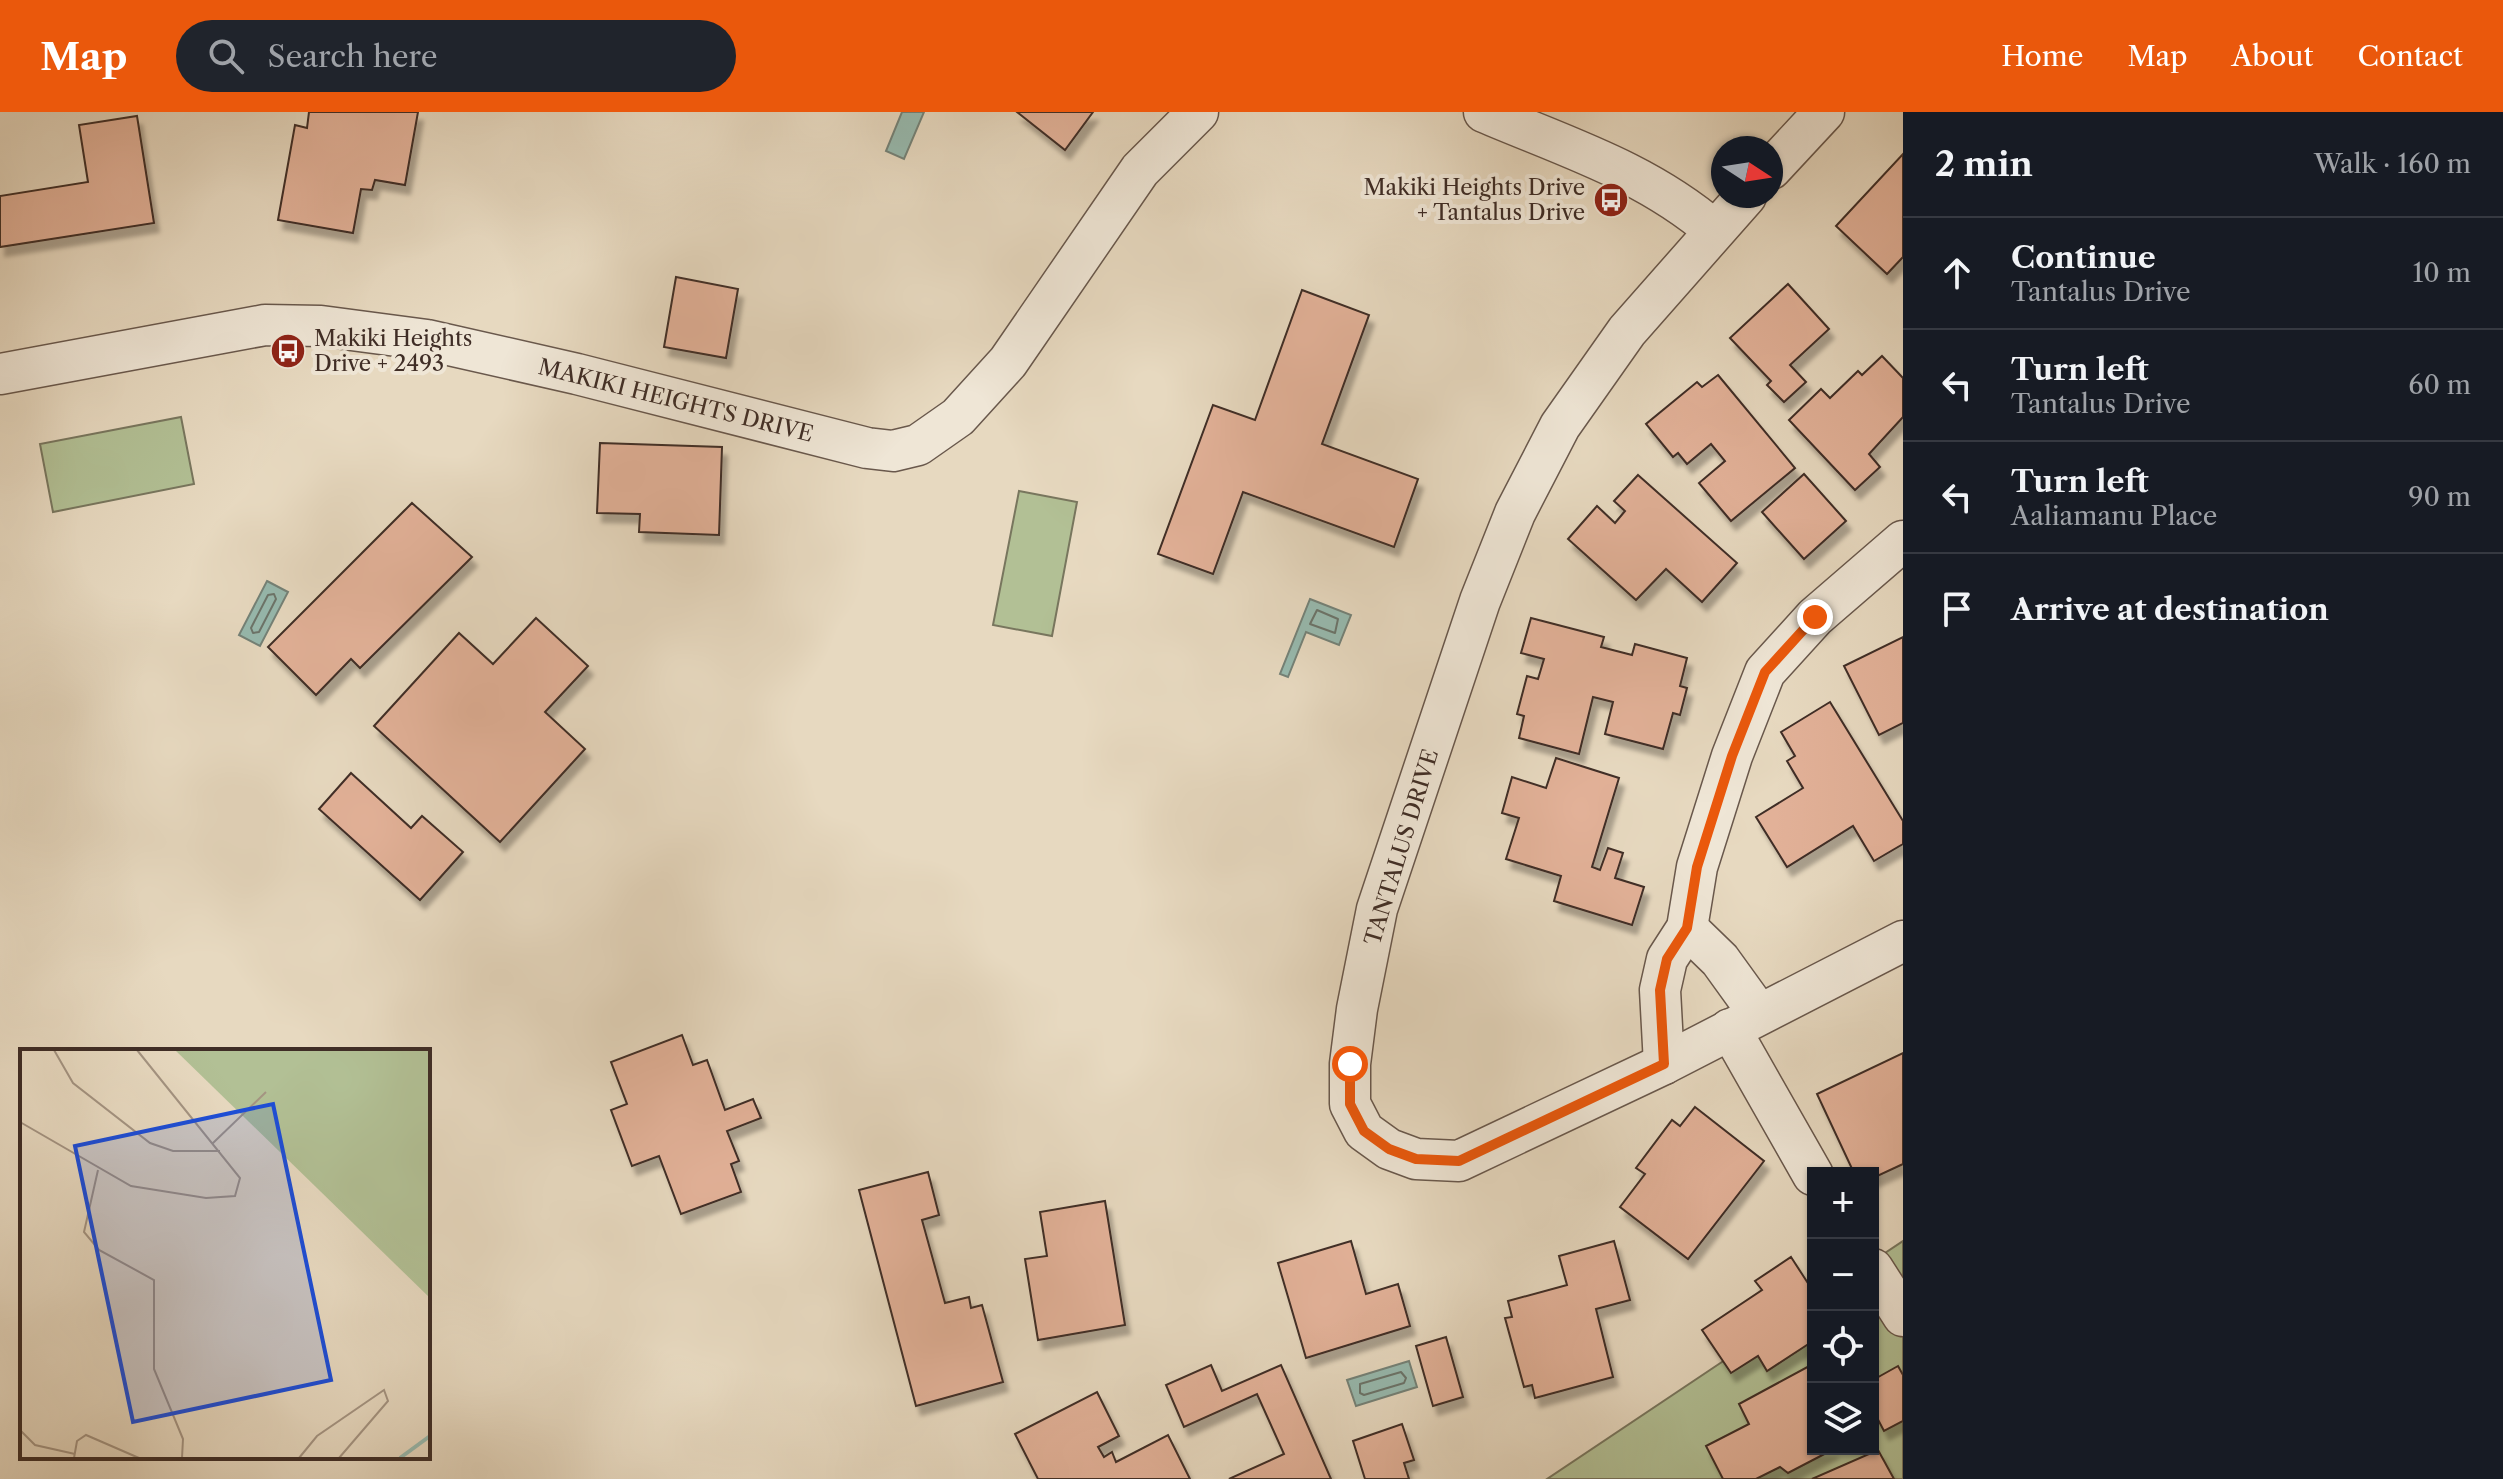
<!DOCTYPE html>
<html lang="en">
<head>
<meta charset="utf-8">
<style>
	:root { --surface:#171b24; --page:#20242c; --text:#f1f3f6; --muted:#9ea1a6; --line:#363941; --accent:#ea580c }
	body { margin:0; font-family:"Libre Caslon Text",serif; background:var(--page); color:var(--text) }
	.controls { position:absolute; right:24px; bottom:24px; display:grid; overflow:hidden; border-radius:0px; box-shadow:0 2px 6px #0004 }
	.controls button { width:72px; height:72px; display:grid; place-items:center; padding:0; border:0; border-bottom:2px solid var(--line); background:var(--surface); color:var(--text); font:40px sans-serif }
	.compass { position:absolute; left:1711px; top:24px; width:72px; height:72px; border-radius:50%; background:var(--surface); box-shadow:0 2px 6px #0004; rotate:102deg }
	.stop { position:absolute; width:24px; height:24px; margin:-18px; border:6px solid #ea580c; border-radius:50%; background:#fff }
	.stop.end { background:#ea580c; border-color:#fff; box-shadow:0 2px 8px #0008 }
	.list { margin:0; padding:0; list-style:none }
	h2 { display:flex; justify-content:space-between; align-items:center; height:104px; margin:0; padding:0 32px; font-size:34px }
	h2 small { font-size:26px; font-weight:400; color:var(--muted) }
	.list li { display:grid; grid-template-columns:52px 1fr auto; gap:24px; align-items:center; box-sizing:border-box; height:112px; padding:0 32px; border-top:2px solid var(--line) }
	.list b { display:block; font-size:30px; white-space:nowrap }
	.list p { margin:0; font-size:26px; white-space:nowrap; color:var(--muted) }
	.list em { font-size:26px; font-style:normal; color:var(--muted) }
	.icon { flex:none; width:44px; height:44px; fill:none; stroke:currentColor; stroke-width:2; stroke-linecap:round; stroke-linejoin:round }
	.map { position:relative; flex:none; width:1903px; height:1367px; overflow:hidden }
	header { display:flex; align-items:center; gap:48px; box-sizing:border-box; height:112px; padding:0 40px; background:var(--accent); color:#fff }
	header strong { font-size:38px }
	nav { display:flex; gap:44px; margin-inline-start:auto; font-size:28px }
	.search { width:560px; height:72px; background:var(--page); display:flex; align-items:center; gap:20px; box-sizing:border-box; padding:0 28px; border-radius:44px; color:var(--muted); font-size:30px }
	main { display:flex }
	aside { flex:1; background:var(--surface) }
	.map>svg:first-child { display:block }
	.green { fill:#b2c095; stroke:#78765e; stroke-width:2 }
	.water { fill:#97baaf; stroke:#748278; stroke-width:2 }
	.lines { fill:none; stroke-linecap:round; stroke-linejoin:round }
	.shore { stroke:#6b746a; stroke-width:2 }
	.building { fill:#e2b198; stroke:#3f2d26; stroke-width:2; filter:url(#shadow) }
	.minor-casing { stroke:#69584c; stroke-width:43 }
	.minor { stroke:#efe6d6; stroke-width:40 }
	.route { stroke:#ea580c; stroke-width:10 }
	.labels { text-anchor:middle; stroke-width:8; stroke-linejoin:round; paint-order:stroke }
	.poi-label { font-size:22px; fill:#3f2d26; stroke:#efe6d6; text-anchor:end }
	.street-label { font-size:22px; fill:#3f2d26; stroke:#efe6d6 }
	.inset-river { fill:none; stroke:#97baaf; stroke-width:4 }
	.inset-road { fill:none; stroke:#a49482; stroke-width:2 }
	.view { fill:#1d4ed8; fill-opacity:0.15; stroke:#1d4ed8; stroke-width:4 }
	.inset-edge { fill:none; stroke:#3f2d26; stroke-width:4 }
</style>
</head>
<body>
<header>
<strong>Map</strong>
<div class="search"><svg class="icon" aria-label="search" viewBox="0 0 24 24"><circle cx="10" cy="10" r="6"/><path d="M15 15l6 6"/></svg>Search here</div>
<nav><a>Home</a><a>Map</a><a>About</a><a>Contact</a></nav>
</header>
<main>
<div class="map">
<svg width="1903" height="1367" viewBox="0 0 1903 1367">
	<defs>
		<filter id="shadow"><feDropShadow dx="5" dy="9" stdDeviation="2" flood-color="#0004"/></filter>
	</defs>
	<rect width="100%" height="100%" fill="#e7d9c0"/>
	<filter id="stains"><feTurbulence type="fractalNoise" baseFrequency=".0025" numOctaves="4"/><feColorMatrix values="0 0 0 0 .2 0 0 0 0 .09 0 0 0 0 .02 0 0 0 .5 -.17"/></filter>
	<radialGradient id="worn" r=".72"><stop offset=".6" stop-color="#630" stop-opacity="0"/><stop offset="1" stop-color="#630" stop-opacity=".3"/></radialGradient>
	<!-- green -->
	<g class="green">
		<path d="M181,305L194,372L53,400L40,332Z"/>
		<path d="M1019,379L1077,390L1052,524L993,513Z"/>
		<path d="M1903,1129V1367H1547L1813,1189V1337H1873V1149Z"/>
	</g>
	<!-- water -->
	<g class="water">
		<path d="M902,0H924L904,47L886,39Z"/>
		<path d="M267,469L288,480L260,534L239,523Z"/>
		<path d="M1310,487L1351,503L1339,533L1306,520L1288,565L1280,562Z"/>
		<path d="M1409,1249L1417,1275L1356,1294L1347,1268Z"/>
	</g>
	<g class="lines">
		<!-- shore -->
		<g class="shore">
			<path d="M274,482L276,487L259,520L253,521L251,516L268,483Z"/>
			<path d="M1317,498L1338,507L1335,521L1310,512Z"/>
			<path d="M1401,1260L1406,1266L1404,1271L1364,1283L1360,1281V1272Z"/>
		</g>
	</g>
	<!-- building -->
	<g class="building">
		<path d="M309,0H418L405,73L375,68L372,78L361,77L353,121L278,108L295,13L307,16Z"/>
		<path d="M1017,0H1093L1065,38Z"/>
		<path d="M137,4L154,111L0,135V84L88,70L79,13Z"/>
		<path d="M1903,42V145L1887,162L1836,114Z"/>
		<path d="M676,165L738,177L726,246L664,235Z"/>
		<path d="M1788,172L1829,217L1790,253L1806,270L1784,290L1767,273L1771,269L1730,226Z"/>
		<path d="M1302,178L1369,203L1322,332L1418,367L1394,435L1243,380L1213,462L1158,442L1213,293L1255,308Z"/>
		<path d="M1882,244L1903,266V305L1869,342L1880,355L1855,378L1789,308L1821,277L1830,286L1858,259L1862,263Z"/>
		<path d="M1718,263L1795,356L1731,409L1699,371L1725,349L1711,332L1687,352L1678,341L1673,345L1646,312L1697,270L1702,275Z"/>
		<path d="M600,331L722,335L719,423L639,420L640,402L597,401Z"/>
		<path d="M1804,362L1846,409L1804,447L1762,400Z"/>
		<path d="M1638,363L1737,451L1702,490L1666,457L1636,488L1568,427L1597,394L1615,411L1625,399L1614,389Z"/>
		<path d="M412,391L472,445L360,556L351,547L316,583L268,535Z"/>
		<path d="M536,506L588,554L545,600L585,637L500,730L374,614L459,521L493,552Z"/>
		<path d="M1531,506L1604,525L1601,535L1632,543L1635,532L1687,546L1680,574L1687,576L1680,603L1673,601L1663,637L1605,622L1613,590L1593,585L1579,642L1519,626L1524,604L1517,602L1527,564L1538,567L1544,547L1521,541Z"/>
		<path d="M1903,525V611L1879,623L1844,554Z"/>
		<path d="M1830,590L1903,709V732L1874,749L1853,714L1787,755L1756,705L1803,676L1787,649L1795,644L1781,620Z"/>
		<path d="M1556,646L1619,666L1592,755L1600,758L1608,736L1623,741L1615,766L1644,775L1632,813L1554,789L1561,764L1506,747L1519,706L1502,701L1512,665L1546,676Z"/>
		<path d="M351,661L411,716L422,704L463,740L420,788L319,697Z"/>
		<path d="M682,923L693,953L707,948L725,998L753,987L761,1006L727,1019L739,1049L731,1052L741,1080L681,1102L659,1044L632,1054L611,998L627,992L611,950Z"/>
		<path d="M1903,941V1052L1873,1066V1061H1854L1817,982Z"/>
		<path d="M1695,995L1764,1049L1688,1147L1620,1095L1645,1062L1636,1056L1672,1008L1680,1014Z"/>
		<path d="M928,1060L939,1103L922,1108L945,1191L969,1185L971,1196L982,1193L1003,1270L916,1294L859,1078Z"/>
		<path d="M1105,1089L1125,1213L1038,1228L1025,1147L1047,1144L1040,1100Z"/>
		<path d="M1351,1129L1366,1182L1398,1172L1410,1214L1306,1246L1278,1151Z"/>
		<path d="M1614,1129L1630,1188L1596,1197L1613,1265L1535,1286L1532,1273L1524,1275L1505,1206L1512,1205L1508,1189L1567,1173L1559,1144Z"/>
		<path d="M1791,1145L1813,1179V1229L1767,1259L1758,1244L1731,1261L1702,1218L1762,1178L1755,1169Z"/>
		<path d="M1446,1225L1463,1285L1433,1294L1416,1234Z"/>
		<path d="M1813,1252V1337H1834L1788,1361L1780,1355L1756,1367H1723L1706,1334L1749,1312L1739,1292Z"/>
		<path d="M1211,1253L1222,1279L1281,1253L1331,1367H1229L1284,1342L1257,1282L1184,1315L1166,1273Z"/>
		<path d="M1898,1254L1903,1263V1309L1884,1319L1873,1298V1268Z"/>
		<path d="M1097,1280L1119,1324L1098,1335L1104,1345L1112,1340L1116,1350L1168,1323L1190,1367H1038L1015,1322Z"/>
		<path d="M1402,1312L1414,1348L1404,1351L1409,1367H1365L1353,1329Z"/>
		<path d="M1878,1338L1894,1367H1812Z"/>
	</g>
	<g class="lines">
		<!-- minor casing -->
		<g class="minor-casing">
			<g id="minor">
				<path d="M1484,0C1566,35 1645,59 1714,118"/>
				<path d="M1771,57L1824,0"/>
				<path d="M1746,84L1627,219L1560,314L1515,401L1480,489L1377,797L1357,897L1350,952V992L1364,1019L1389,1037L1416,1047L1459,1049L1664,952L1903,829"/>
				<path d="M0,262L265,213L321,214L427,228L577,262L867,336L893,339L918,333L958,305L1008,250L1140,58L1198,0"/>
				<path d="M1687,816L1720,848L1759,902"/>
				<path d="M1730,917L1813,1063"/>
				<path d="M1664,952L1660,878L1667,847L1687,816L1697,755L1732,644L1765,560L1815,505L1903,429"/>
				<path d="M1873,1157L1903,1204"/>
			</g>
		</g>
		<!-- minor -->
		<use href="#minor" class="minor"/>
	</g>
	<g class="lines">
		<!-- route -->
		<path class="route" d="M1350,952V992L1364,1019L1389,1037L1416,1047L1459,1049L1664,952L1660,878L1667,847L1687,816L1697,755L1732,644L1765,560L1815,505"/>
	</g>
	<!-- icons -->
	<defs>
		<g id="bus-disc" transform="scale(1.8)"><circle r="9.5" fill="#8f2418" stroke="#efe6d6"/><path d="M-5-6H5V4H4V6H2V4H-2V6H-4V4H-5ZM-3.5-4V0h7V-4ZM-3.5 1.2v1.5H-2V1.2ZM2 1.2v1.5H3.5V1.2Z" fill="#fff"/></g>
	</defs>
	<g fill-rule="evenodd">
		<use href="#bus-disc" x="1611" y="88"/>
		<use href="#bus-disc" x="288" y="239"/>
	</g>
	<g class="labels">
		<!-- poi labels -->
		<g class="poi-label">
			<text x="1585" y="83">Makiki Heights Drive<tspan x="1585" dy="25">+ Tantalus Drive</tspan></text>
			<text x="314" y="234" text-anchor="start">Makiki Heights<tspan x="314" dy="25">Drive + 2493</tspan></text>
		</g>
		<!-- street labels -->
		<g class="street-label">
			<text transform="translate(676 288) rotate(14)" y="8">MAKIKI HEIGHTS DRIVE</text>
			<text transform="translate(1401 735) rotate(-73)" y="8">TANTALUS DRIVE</text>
		</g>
	</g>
	<!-- overview -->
	<g transform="translate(20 937)">
		<rect width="410" height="410" fill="#e7d9c0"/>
		<path d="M155,1H410V249Z" fill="#b2c095"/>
		<path class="inset-river" d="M380,409L410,387"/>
		<path class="inset-road" d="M34,1L53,34L130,94L153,102H200M226,1H265M0,73L111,137L186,149L215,147L220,129L117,1M193,94L246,43M78,121L64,183L79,201L134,231V320L163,390L162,409M0,381L15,396L55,405M54,409L57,392L66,386L119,409M279,409L297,387L364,341L368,352L319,409"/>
		<path class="view" d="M253,55L311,331L113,373L55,97Z"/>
		<rect width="410" height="410" class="inset-edge"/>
	</g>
	<rect width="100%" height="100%" filter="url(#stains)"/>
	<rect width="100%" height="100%" fill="url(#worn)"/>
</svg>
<div class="controls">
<button>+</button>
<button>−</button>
<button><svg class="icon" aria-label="locate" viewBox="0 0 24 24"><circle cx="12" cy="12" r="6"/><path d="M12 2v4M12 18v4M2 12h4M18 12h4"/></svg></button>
<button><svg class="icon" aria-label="layers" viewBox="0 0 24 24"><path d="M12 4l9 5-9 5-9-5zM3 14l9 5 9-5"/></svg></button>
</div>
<svg class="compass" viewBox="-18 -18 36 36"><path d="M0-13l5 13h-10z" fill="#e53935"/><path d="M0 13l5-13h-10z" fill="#9ea1a6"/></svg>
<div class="stop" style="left:1350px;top:952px"></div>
<div class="stop end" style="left:1815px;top:505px"></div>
</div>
<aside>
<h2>2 min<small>Walk · 160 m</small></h2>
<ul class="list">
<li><svg class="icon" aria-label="ahead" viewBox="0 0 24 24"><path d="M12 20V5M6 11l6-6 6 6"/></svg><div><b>Continue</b><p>Tantalus Drive</p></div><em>10 m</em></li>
<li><svg class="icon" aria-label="left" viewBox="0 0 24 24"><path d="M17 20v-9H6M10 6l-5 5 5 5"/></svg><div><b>Turn left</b><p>Tantalus Drive</p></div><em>60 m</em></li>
<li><svg class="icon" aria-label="left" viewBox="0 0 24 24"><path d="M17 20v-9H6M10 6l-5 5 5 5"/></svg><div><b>Turn left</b><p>Aaliamanu Place</p></div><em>90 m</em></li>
<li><svg class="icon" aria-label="arrive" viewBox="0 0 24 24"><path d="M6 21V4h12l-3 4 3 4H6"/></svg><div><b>Arrive at destination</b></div></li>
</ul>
</aside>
</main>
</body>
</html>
